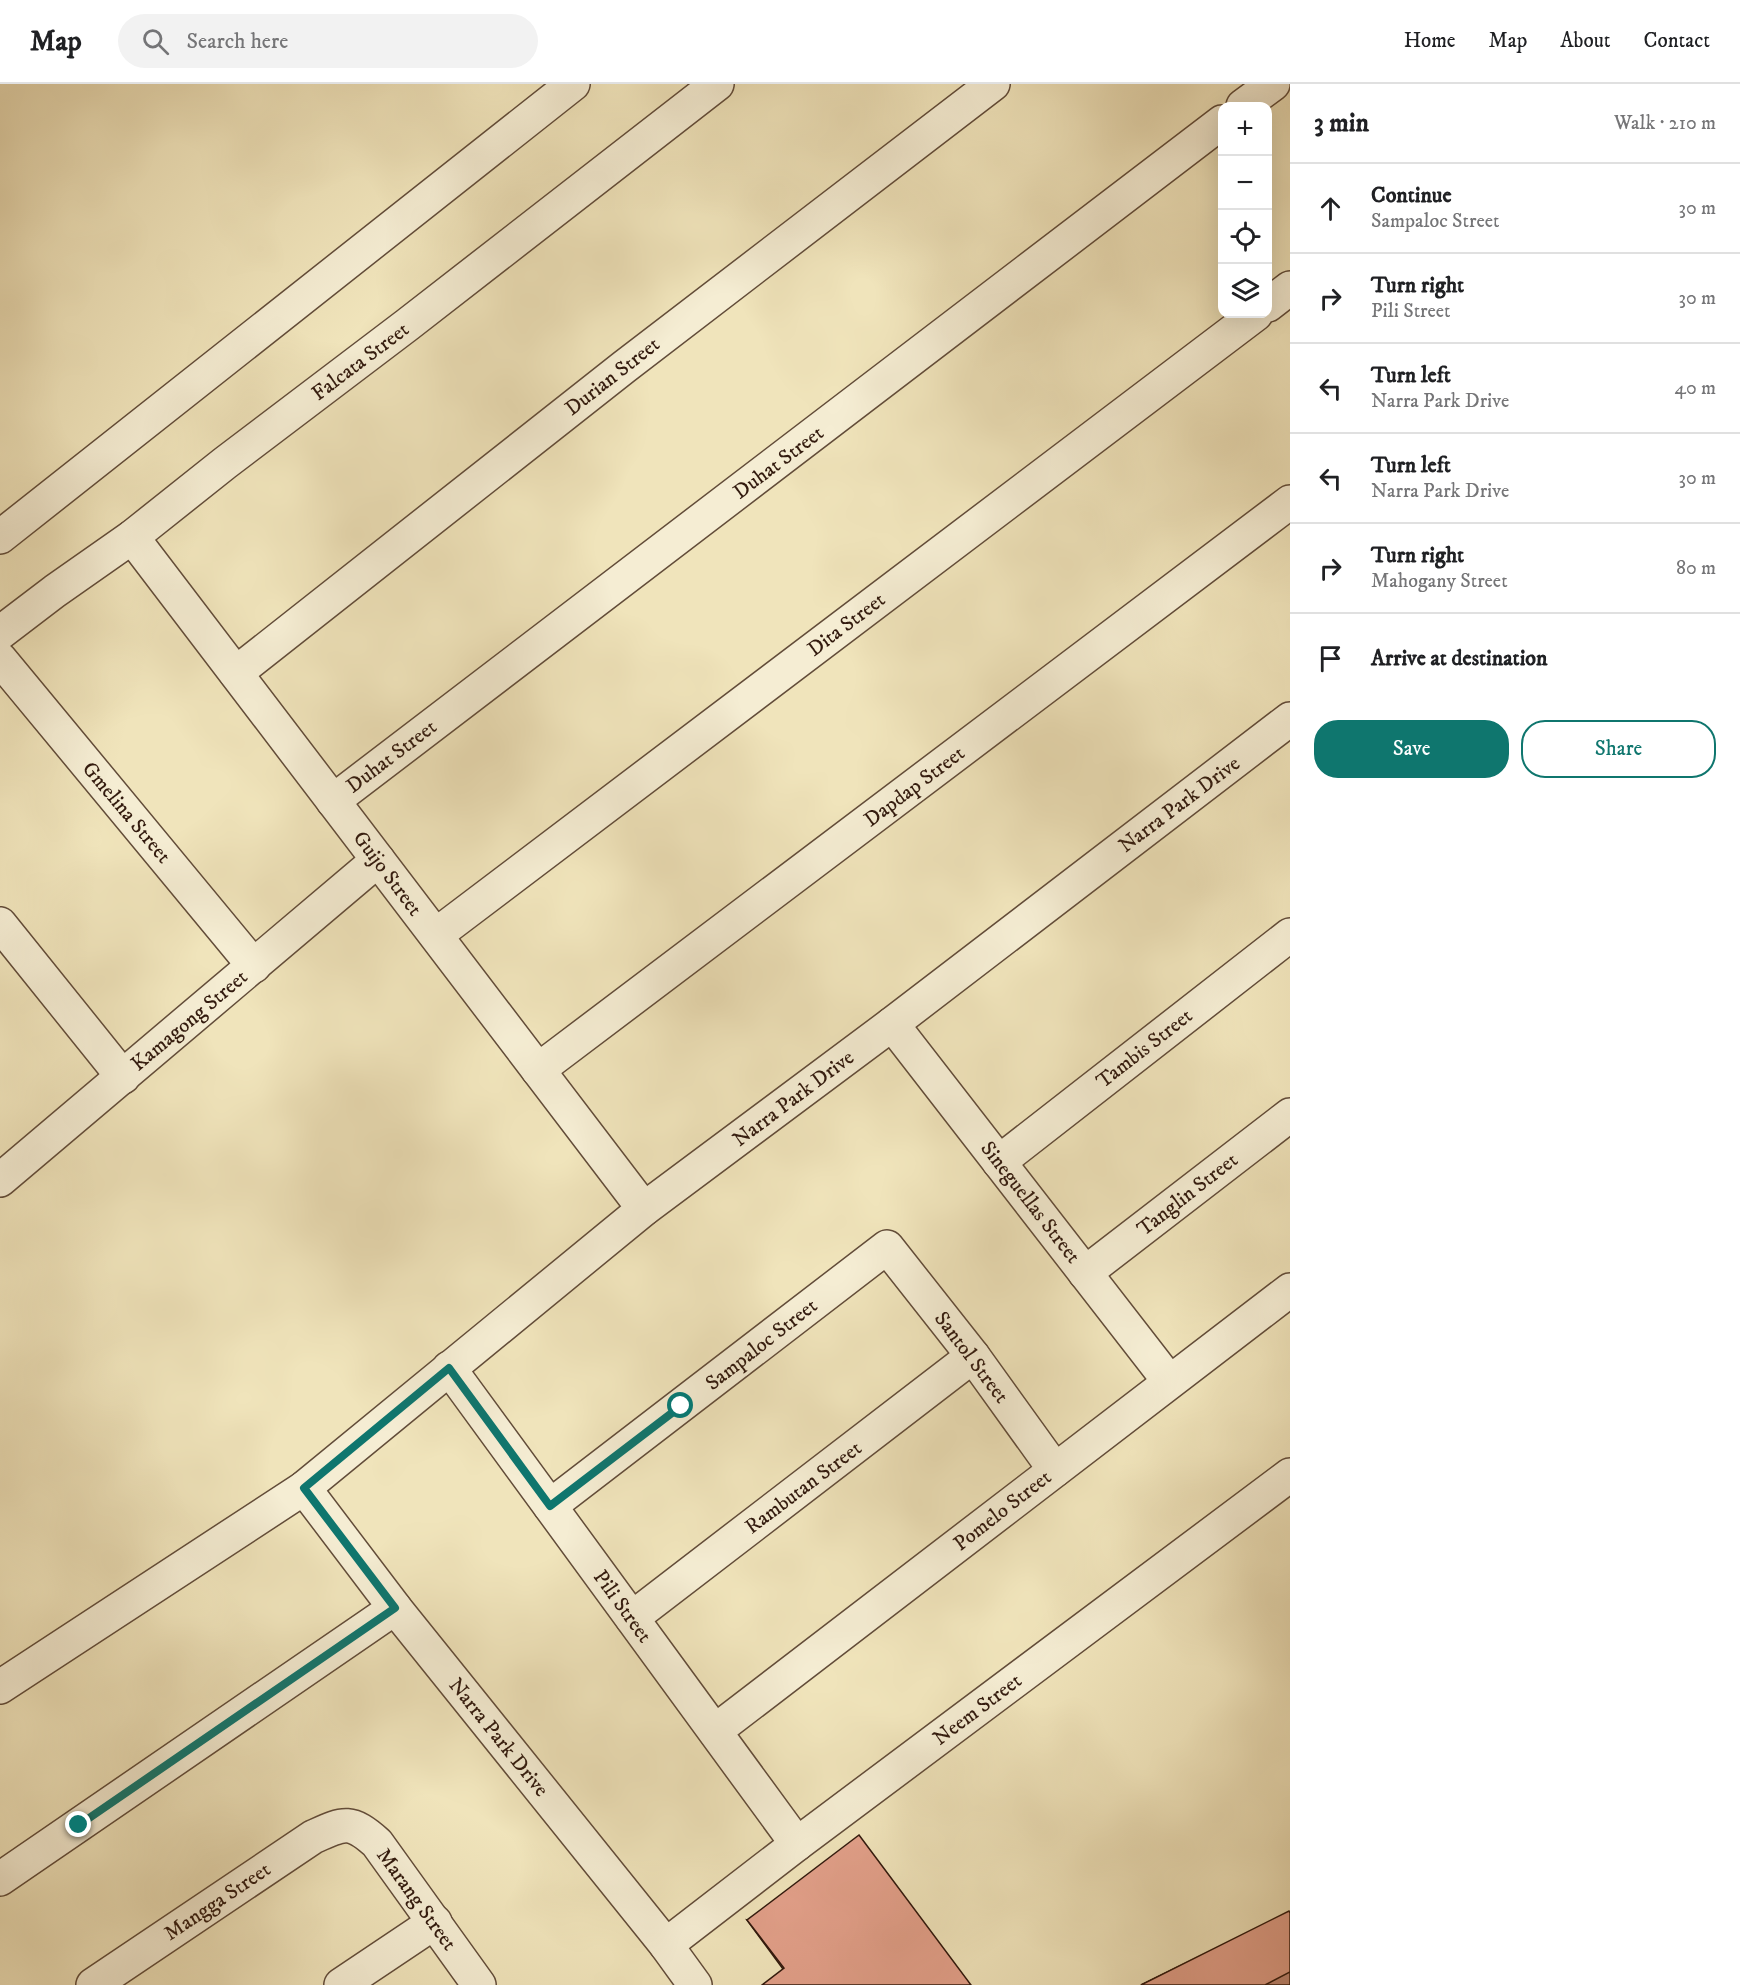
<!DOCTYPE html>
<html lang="en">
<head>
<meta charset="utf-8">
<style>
	:root { --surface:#fff; --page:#f2f2f2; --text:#202124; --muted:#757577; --line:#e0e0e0; --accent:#0f766e }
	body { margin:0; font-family:"IM FELL DW Pica",serif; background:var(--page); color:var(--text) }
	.controls { position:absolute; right:18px; top:18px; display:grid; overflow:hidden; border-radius:12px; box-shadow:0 6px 24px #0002 }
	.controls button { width:54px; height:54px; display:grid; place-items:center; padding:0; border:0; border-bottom:2px solid var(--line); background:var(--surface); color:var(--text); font:30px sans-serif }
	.stop { position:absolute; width:18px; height:18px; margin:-14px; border:4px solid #0f766e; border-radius:50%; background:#fff }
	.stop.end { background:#0f766e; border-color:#fff; box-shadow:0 2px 6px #0008 }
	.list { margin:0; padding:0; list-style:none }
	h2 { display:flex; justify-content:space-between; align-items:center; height:78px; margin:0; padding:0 24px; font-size:26px }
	h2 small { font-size:20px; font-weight:400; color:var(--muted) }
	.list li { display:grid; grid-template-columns:39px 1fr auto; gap:18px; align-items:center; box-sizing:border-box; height:90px; padding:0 24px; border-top:2px solid var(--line) }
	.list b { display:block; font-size:22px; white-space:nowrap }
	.list p { margin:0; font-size:20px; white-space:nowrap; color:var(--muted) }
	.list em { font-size:20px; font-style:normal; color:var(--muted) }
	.actions { display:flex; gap:12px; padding:18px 24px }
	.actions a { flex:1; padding:14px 0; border:2px solid var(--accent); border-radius:24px; text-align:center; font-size:21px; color:var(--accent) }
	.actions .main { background:var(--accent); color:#fff }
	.icon { flex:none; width:33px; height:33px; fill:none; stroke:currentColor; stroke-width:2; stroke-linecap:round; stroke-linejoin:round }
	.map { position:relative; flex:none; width:1290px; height:1901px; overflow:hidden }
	header { display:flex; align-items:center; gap:36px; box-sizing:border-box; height:84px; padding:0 30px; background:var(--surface); border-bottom:2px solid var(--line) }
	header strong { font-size:28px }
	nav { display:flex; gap:33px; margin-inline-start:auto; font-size:21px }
	.search { width:420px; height:54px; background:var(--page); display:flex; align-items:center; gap:15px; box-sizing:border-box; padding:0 21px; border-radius:33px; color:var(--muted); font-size:22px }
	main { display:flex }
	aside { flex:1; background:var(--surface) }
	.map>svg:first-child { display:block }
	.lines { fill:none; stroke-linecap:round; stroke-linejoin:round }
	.street-casing { stroke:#624c39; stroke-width:36 }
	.street { stroke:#f5edd3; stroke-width:33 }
	.wall { fill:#c28a77; stroke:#321a0e; stroke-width:1.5 }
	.building { fill:#e2a08a; stroke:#321a0e; stroke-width:1.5 }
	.route { stroke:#0f766e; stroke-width:8 }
	.labels { text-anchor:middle; stroke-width:6; stroke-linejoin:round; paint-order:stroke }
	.street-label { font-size:21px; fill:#321a0e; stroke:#f5edd3 }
</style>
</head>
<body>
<header>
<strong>Map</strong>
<div class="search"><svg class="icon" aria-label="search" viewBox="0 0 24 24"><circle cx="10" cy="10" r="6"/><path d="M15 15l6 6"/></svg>Search here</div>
<nav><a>Home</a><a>Map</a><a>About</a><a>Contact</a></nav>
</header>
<main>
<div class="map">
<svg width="1290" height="1901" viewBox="0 0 1290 1901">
	<rect width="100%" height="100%" fill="#f0e4bb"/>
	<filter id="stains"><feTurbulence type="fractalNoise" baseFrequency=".00333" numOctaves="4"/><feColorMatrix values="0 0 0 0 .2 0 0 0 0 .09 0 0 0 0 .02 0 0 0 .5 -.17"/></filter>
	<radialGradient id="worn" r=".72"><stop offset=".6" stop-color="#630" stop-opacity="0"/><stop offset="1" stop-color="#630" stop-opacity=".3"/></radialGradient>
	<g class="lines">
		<!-- street casing -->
		<g class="street-casing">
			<g id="street">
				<path d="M1243,22L1273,0"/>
				<path d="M1268,221L1290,204"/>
				<path d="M0,453L573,0"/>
				<path d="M132,453L644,1125"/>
				<path d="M0,549L55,507L132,453L225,379L407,241L717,0"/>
				<path d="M0,575L254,882"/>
				<path d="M236,589L624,283L993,0"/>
				<path d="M333,717L1222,38"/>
				<path d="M0,840L123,993"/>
				<path d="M436,851L1256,230"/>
				<path d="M892,940L1169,1297"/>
				<path d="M538,986L1290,418"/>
				<path d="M999,1078L1290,851"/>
				<path d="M0,1096L378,776"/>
				<path d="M1085,1189L1290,1031"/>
				<path d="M449,1284L797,1760"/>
				<path d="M304,1404L395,1524L666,1861L695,1901"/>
				<path d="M550,1422L887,1163L973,1272L1055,1386"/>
				<path d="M632,1534L973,1272"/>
				<path d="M0,1603L304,1404L644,1125L892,940L1290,635"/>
				<path d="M715,1647L1290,1206"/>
				<path d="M0,1795L395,1524"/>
				<path d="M666,1861L797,1760L1290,1391"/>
				<path d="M93,1901L313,1753C344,1739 350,1735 377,1759L479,1901"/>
				<path d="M341,1901L435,1838"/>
			</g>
		</g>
		<!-- street -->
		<use href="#street" class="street"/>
	</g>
	<!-- wall -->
	<g class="wall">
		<path d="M1290,1828V1901H1141Z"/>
		<path d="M747,1836L971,1901L783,1885Z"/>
	</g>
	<!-- building -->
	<g class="building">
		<path d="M859,1751L971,1901H762L784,1884L747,1836Z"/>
		<path d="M1289,1827L1290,1829V1888L1265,1901H1141Z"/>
	</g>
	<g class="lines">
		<!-- route -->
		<path class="route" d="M79,1741L395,1524L304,1404L449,1284L550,1422L681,1322"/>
	</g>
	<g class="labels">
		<!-- street labels -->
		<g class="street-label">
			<text transform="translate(360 277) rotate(-37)" y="7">Falcata Street</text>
			<text transform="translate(612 292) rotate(-38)" y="7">Durian Street</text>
			<text transform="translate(778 378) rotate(-37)" y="7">Duhat Street</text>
			<text transform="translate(846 540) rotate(-37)" y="7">Dita Street</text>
			<text transform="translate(391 672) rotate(-37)" y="7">Duhat Street</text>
			<text transform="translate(914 702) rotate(-37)" y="7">Dapdap Street</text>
			<text transform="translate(1179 720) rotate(-37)" y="7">Narra Park Drive</text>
			<text transform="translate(127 728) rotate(50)" y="7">Gmelina Street</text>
			<text transform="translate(388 789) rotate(53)" y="7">Guijo Street</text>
			<text transform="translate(189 936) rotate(-40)" y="7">Kamagong Street</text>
			<text transform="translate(1144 964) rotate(-38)" y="7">Tambis Street</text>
			<text transform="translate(793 1014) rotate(-37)" y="7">Narra Park Drive</text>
			<text transform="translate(1187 1110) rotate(-38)" y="7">Tanglin Street</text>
			<text transform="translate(1031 1118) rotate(52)" y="7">Sineguellas Street</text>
			<text transform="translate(761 1260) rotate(-38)" y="7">Sampaloc Street</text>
			<text transform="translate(972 1273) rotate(53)" y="7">Santol Street</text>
			<text transform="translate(803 1403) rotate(-37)" y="7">Rambutan Street</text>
			<text transform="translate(1002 1426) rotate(-38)" y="7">Pomelo Street</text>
			<text transform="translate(623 1522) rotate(54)" y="7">Pili Street</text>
			<text transform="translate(977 1625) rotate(-37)" y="7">Neem Street</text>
			<text transform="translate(499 1653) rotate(51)" y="7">Narra Park Drive</text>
			<text transform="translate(417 1815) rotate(54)" y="7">Marang Street</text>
			<text transform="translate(217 1817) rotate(-34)" y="7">Mangga Street</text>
		</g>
	</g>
	<rect width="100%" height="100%" filter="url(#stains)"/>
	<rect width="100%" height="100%" fill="url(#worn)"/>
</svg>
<div class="controls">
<button>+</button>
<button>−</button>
<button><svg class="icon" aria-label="locate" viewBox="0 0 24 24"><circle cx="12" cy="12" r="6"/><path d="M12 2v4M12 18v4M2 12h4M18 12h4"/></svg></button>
<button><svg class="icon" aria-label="layers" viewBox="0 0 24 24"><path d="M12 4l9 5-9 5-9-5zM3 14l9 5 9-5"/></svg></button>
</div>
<div class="stop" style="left:681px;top:1322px"></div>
<div class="stop end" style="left:79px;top:1741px"></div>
</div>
<aside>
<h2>3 min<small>Walk · 210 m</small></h2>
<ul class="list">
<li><svg class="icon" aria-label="ahead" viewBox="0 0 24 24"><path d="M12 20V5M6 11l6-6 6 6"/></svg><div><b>Continue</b><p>Sampaloc Street</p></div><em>30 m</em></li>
<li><svg class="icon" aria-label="right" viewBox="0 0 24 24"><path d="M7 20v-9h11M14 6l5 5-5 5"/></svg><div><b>Turn right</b><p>Pili Street</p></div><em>30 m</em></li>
<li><svg class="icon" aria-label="left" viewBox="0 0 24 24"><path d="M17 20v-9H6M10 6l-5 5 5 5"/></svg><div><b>Turn left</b><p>Narra Park Drive</p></div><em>40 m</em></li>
<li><svg class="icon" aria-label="left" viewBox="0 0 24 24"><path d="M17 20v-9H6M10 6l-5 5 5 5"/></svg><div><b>Turn left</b><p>Narra Park Drive</p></div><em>30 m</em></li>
<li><svg class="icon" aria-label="right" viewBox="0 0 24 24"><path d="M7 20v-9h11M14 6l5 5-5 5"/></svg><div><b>Turn right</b><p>Mahogany Street</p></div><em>80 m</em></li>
<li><svg class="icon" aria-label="arrive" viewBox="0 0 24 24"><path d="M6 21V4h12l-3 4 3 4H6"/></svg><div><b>Arrive at destination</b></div></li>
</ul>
<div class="actions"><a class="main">Save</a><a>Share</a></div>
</aside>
</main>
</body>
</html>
